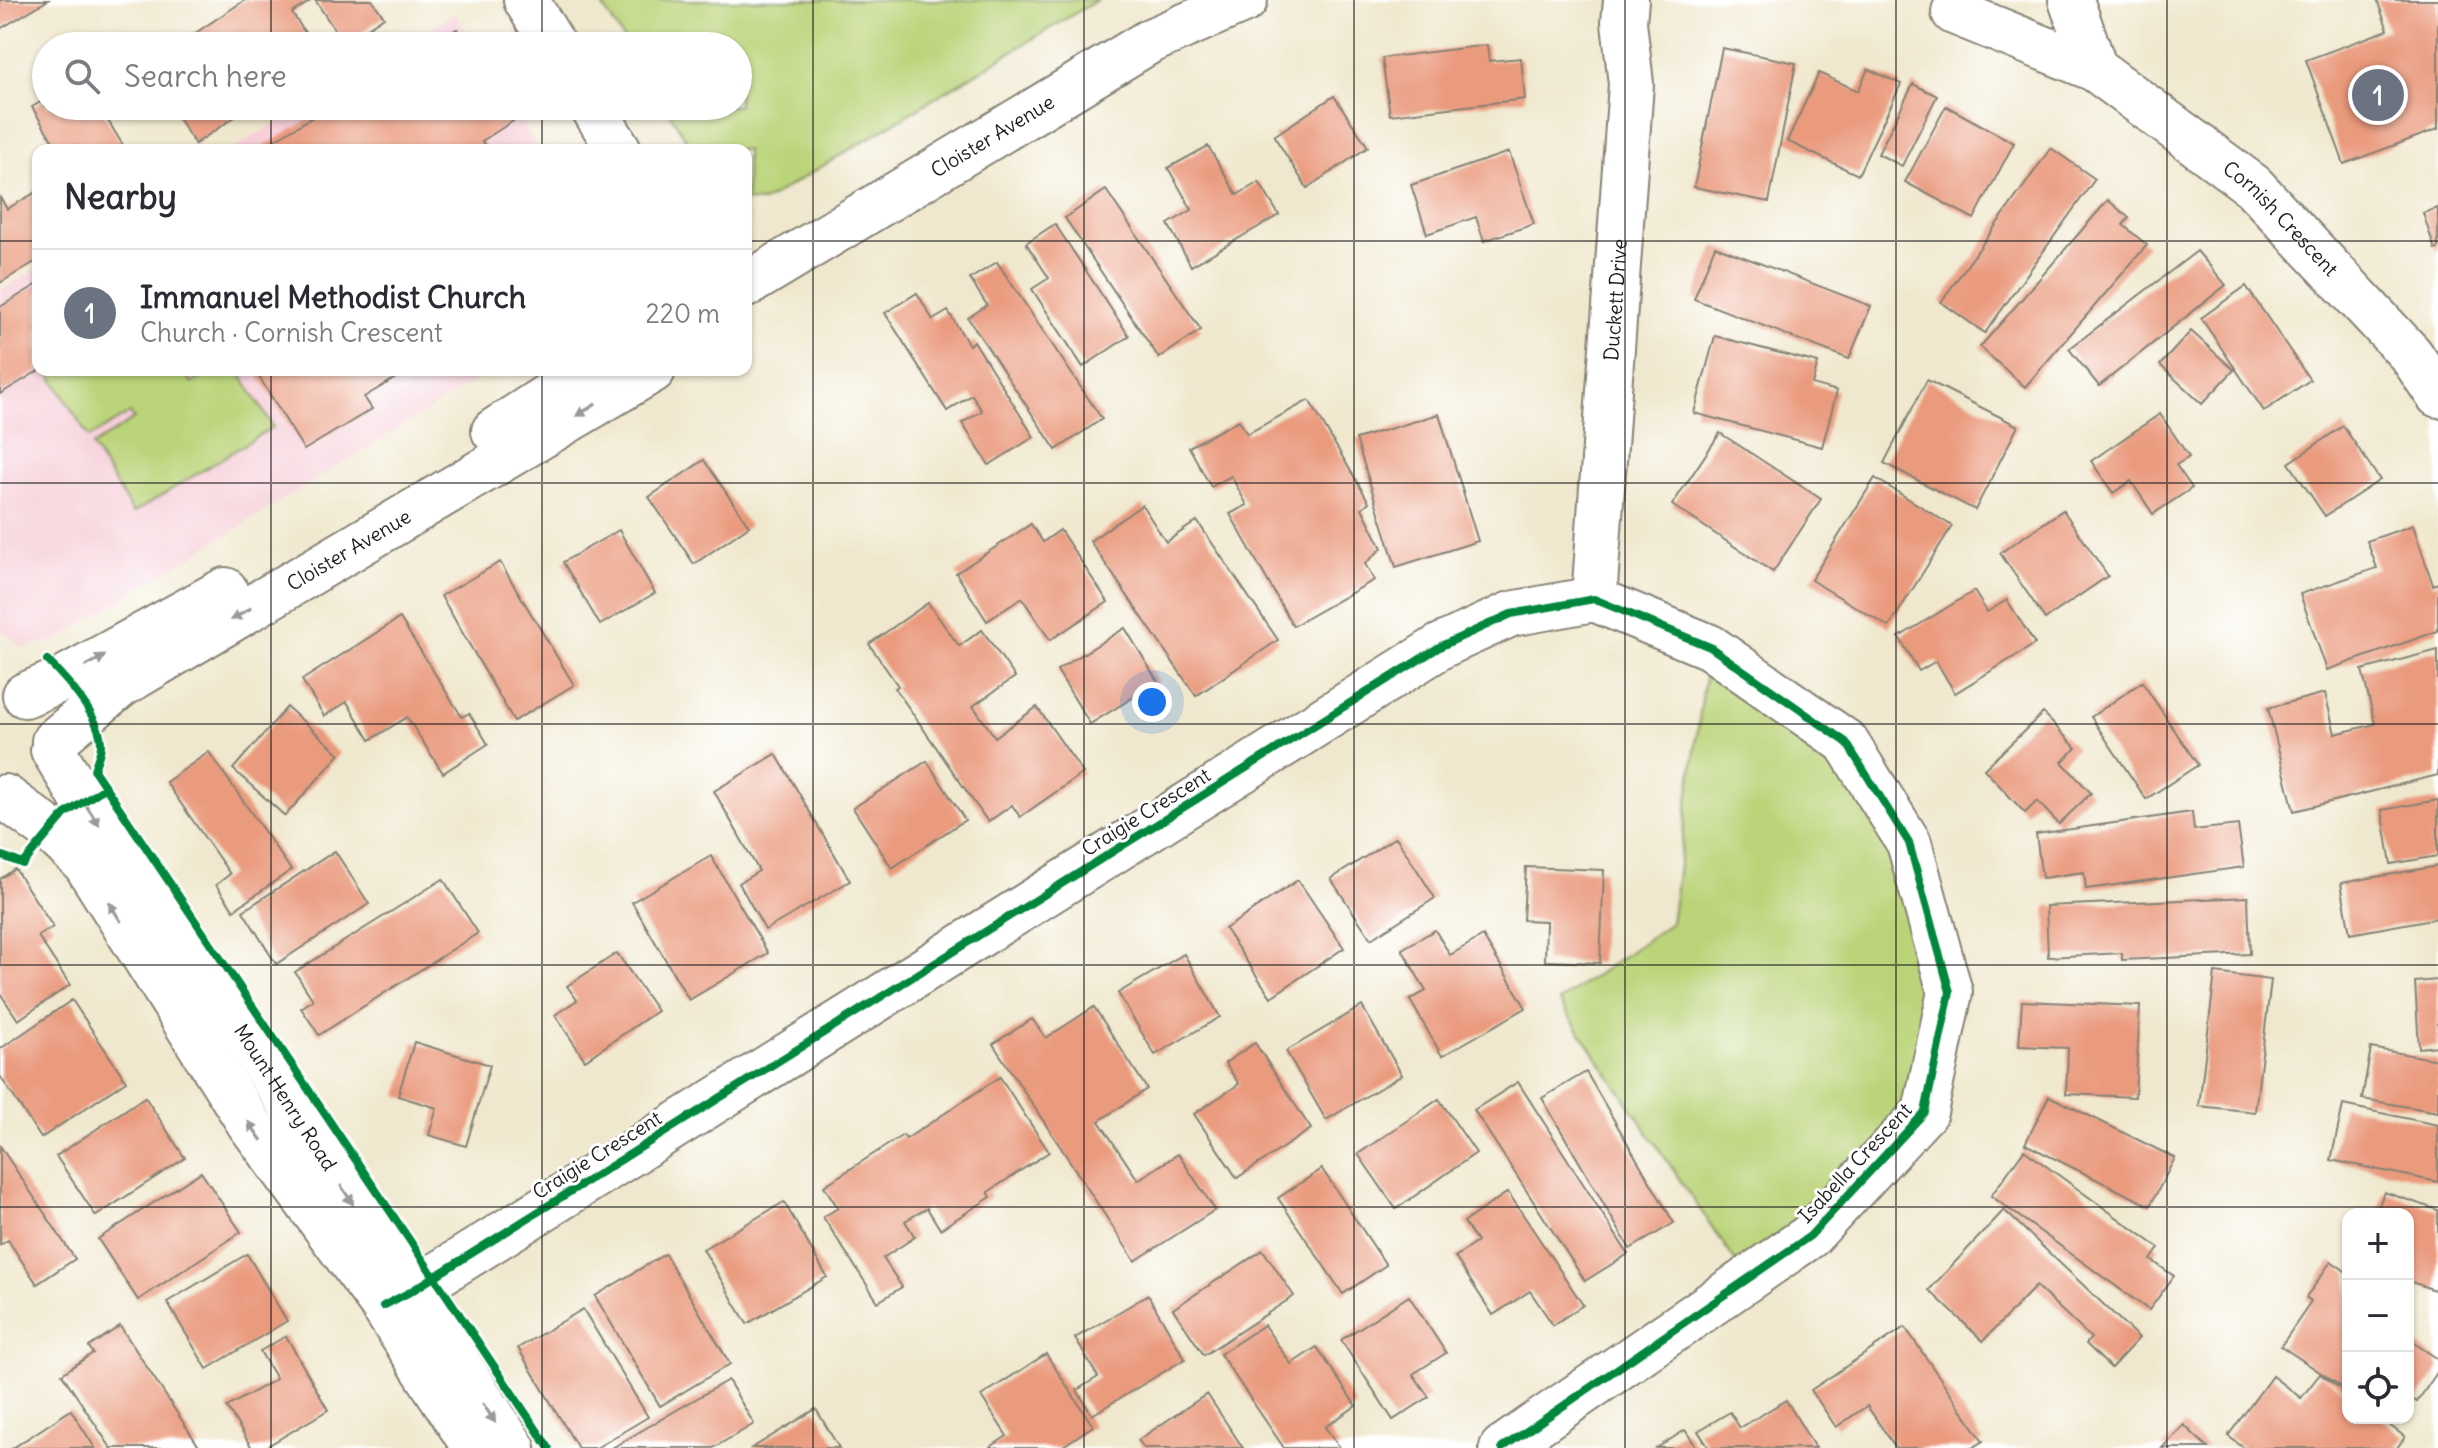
<!DOCTYPE html>
<html lang="en">
<head>
<meta charset="utf-8">
<style>
	:root { --surface:#fff; --page:#f7f7f7; --text:#2b2b33; --muted:#7c7c81; --line:#e1e1e2; --accent:#2563eb }
	body { margin:0; font-family:Delius,sans-serif; background:var(--page); color:var(--text) }
	.controls { position:absolute; right:24px; bottom:24px; display:grid; overflow:hidden; border-radius:16px; box-shadow:0 2px 6px #0004 }
	.controls button { width:72px; height:72px; display:grid; place-items:center; padding:0; border:0; border-bottom:2px solid var(--line); background:var(--surface); color:var(--text); font:40px sans-serif }
	.you { position:absolute; left:1152px; top:702px; width:28px; height:28px; margin:-20px; border:6px solid #fff; border-radius:50%; background:#1a73e8; box-shadow:0 0 0 12px #1a73e833 }
	.badge { display:grid; place-items:center; width:52px; height:52px; border-radius:50%; background:var(--accent); color:#fff; font-size:26px; font-weight:700 }
	.pin { position:absolute; translate:-50% -50%; border:4px solid #fff; box-shadow:0 2px 8px #0006 }
	.list { margin:0; padding:0; list-style:none }
	h2 { display:flex; justify-content:space-between; align-items:center; height:104px; margin:0; padding:0 32px; font-size:34px }
	h2 small { font-size:26px; font-weight:400; color:var(--muted) }
	.list li { display:grid; grid-template-columns:52px 1fr auto; gap:24px; align-items:center; box-sizing:border-box; height:128px; padding:0 32px; border-top:2px solid var(--line) }
	.list b { display:block; font-size:30px; white-space:nowrap }
	.list p { margin:0; font-size:26px; white-space:nowrap; color:var(--muted) }
	.list em { font-size:26px; font-style:normal; color:var(--muted) }
	.icon { flex:none; width:44px; height:44px; fill:none; stroke:currentColor; stroke-width:2; stroke-linecap:round; stroke-linejoin:round }
	.map { position:relative; flex:none; width:2438px; height:1448px; overflow:hidden }
	.search { position:absolute; background:var(--surface); box-shadow:0 2px 6px #0004; left:32px; top:32px; width:720px; height:88px; display:flex; align-items:center; gap:20px; box-sizing:border-box; padding:0 28px; border-radius:44px; color:var(--muted); font-size:30px }
	.panel { position:absolute; background:var(--surface); box-shadow:0 2px 6px #0004; left:32px; top:144px; width:720px; height:232px; border-radius:16px }
	.map>svg:first-child { display:block }
	.built { fill:#f6cfd8 }
	.green { fill:#bbd479; stroke:#6c784a; stroke-width:2 }
	.building { fill:#ea9a7d }
	.lines { fill:none; stroke-linecap:round; stroke-linejoin:round }
	.minor-casing { stroke:#868275; stroke-width:48 }
	.minor { stroke:#fff; stroke-width:44 }
	.cycleway-casing { stroke:#fff; stroke-width:13 }
	.cycleway { stroke:#00873e; stroke-width:8 }
	.oneway { fill:#999 }
	.grid { fill:none; stroke:#1c1c1c; stroke-width:2; stroke-opacity:0.55 }
	.labels { text-anchor:middle; stroke-width:6; stroke-linejoin:round; paint-order:stroke }
	.street-label { font-size:20px; fill:#1c1c1c; stroke:#fff }
</style>
</head>
<body>
<div class="map">
<svg width="2438" height="1448" viewBox="0 0 2438 1448">
	<rect width="100%" height="100%" fill="#fff"/>
	<filter id="ink" filterUnits="userSpaceOnUse"><feTurbulence type="fractalNoise" baseFrequency=".0125" numOctaves="2"/><feDisplacementMap in="SourceGraphic" scale="16" xChannelSelector="R" yChannelSelector="G"/><feConvolveMatrix kernelMatrix="1 2 1 2 8 2 1 2 1" color-interpolation-filters="sRGB"/></filter>
	<filter id="wash" filterUnits="userSpaceOnUse"><feTurbulence type="fractalNoise" baseFrequency=".006" numOctaves="4" result="noise"/><feDisplacementMap in="SourceGraphic" scale="32" xChannelSelector="R" yChannelSelector="G"/><feGaussianBlur stdDeviation="1.8" result="paint"/><feColorMatrix in="noise" values="0 0 0 0 0 0 0 0 0 0 0 0 0 0 0 0 0 1.4 0 .05"/><feComposite in="paint" operator="in"/></filter>
	<g filter="url(#wash)">
		<rect width="100%" height="100%" fill="#f0e8ce"/>
		<!-- built -->
		<g class="built">
			<path d="M455,13L475,46H401Z"/>
			<path d="M303,106H512L539,150H231Z"/>
			<path d="M38,268V370H493L56,640L23,648L0,630V291Z"/>
		</g>
		<!-- green -->
		<g class="green">
			<path d="M599,0H1097L763,202L746,201V150H693L665,106H738V46H628Z"/>
			<path d="M200,370L188,377L192,383L214,370H238L273,427L133,513L92,446L134,419L130,413L89,438L48,371Z"/>
			<path d="M1708,655L1837,749L1899,850L1938,996L1915,1107L1801,1228L1739,1267L1559,1001L1671,923Z"/>
		</g>
		<g id="blocks">
			<!-- building -->
			<g class="building">
				<path d="M0,0H48L0,29Z"/>
				<path d="M245,0H312L292,13L314,46H176Z"/>
				<path d="M315,0H372L384,17L344,44Z"/>
				<path d="M2377,0H2438V129L2344,164L2306,60L2388,30Z"/>
				<path d="M457,29L467,46H429Z"/>
				<path d="M1487,45L1489,61L1521,58L1525,99L1390,115L1382,58Z"/>
				<path d="M1722,48L1796,63L1769,202L1694,187Z"/>
				<path d="M1868,69L1901,84L1858,175L1787,141L1819,73L1858,91Z"/>
				<path d="M1913,84L1937,96L1902,166L1878,154Z"/>
				<path d="M1334,96L1368,147L1307,188L1274,136Z"/>
				<path d="M46,99V106H99L126,150H58L32,107Z"/>
				<path d="M170,106H238L242,112L195,144Z"/>
				<path d="M331,106H504L513,121L482,141L488,150H258Z"/>
				<path d="M1946,106L2014,143L1974,219L1905,182Z"/>
				<path d="M1208,146L1237,195L1259,182L1279,215L1191,266L1168,224L1192,210L1168,168Z"/>
				<path d="M2051,148L2095,179L1985,333L1941,302Z"/>
				<path d="M1509,152L1534,224L1484,241L1476,217L1427,234L1411,185Z"/>
				<path d="M1106,190L1201,330L1159,358L1065,218Z"/>
				<path d="M38,191V260L0,283V197L7,209Z"/>
				<path d="M2108,200L2129,218L2123,225L2147,245L2025,387L1980,347Z"/>
				<path d="M2438,208V249L2435,250L2423,213Z"/>
				<path d="M1055,224L1129,336L1083,367L1032,289L1049,278L1026,243Z"/>
				<path d="M1715,246L1871,306L1849,359L1694,299Z"/>
				<path d="M2197,251L2226,285L2099,386L2069,349Z"/>
				<path d="M997,262L1102,419L1056,450L968,318L987,305L970,279Z"/>
				<path d="M38,284V371L0,394V307Z"/>
				<path d="M2246,286L2310,380L2264,411L2201,318Z"/>
				<path d="M917,293L933,320L948,311L969,345L974,341L1034,437L989,465L962,423L982,411L972,395L947,411L885,313Z"/>
				<path d="M2191,331L2234,370L2202,404L2160,365Z"/>
				<path d="M1715,336L1818,363L1812,384L1837,391L1822,447L1694,413Z"/>
				<path d="M255,370H409L364,397L372,409L304,450Z"/>
				<path d="M1927,380L2018,426L1975,510L1884,463Z"/>
				<path d="M1309,400L1369,502L1362,508L1382,548L1365,564L1374,580L1293,626L1230,514L1247,505L1231,476L1211,487L1189,447L1239,420L1247,434Z"/>
				<path d="M1439,414L1478,541L1396,567L1356,439Z"/>
				<path d="M2160,414L2189,457L2176,465L2192,488L2153,514L2131,481L2113,493L2091,461Z"/>
				<path d="M2343,426L2380,480L2325,516L2289,463Z"/>
				<path d="M1720,433L1821,499L1773,572L1672,505Z"/>
				<path d="M704,460L749,526L694,564L649,497Z"/>
				<path d="M1875,478L1952,526L1889,627L1811,580Z"/>
				<path d="M1142,505L1166,542L1197,521L1278,640L1196,696L1090,541Z"/>
				<path d="M2063,510L2108,576L2045,619L2000,553Z"/>
				<path d="M1031,524L1043,542L1060,530L1108,602L1050,640L1022,598L987,621L956,573Z"/>
				<path d="M2413,525L2433,585L2438,583V631L2327,670L2300,594L2377,568L2367,541Z"/>
				<path d="M619,530L655,593L600,625L563,562Z"/>
				<path d="M500,562L574,685L514,721L441,596Z"/>
				<path d="M1974,591L1987,612L2007,600L2035,644L1955,693L1936,661L1919,671L1899,637Z"/>
				<path d="M928,603L959,646L982,630L1015,677L973,706L995,737L1037,707L1083,773L1020,817L1012,805L988,822L895,688L898,686L869,644Z"/>
				<path d="M400,618L462,717L469,713L488,744L443,773L407,717L370,740L347,702L324,716L302,680Z"/>
				<path d="M1125,628L1158,682L1090,724L1057,670Z"/>
				<path d="M2438,650V775L2294,811L2268,708L2325,693L2335,734L2375,724L2362,670Z"/>
				<path d="M2142,682L2198,765L2146,799L2091,717Z"/>
				<path d="M287,707L340,754L285,816L233,769Z"/>
				<path d="M2043,713L2076,748L2062,762L2091,793L2059,824L2037,801L2025,813L1984,769Z"/>
				<path d="M209,752L291,870L234,910L216,885L230,874L166,782Z"/>
				<path d="M776,754L850,881L765,930L739,883L759,871L714,791Z"/>
				<path d="M927,761L965,820L892,868L853,808Z"/>
				<path d="M2438,800V856L2391,864L2382,810Z"/>
				<path d="M2192,812L2194,830L2238,825L2244,867L2086,889L2084,872L2042,878L2036,834Z"/>
				<path d="M1396,837L1435,898L1371,939L1331,879Z"/>
				<path d="M335,851L369,904L276,964L243,911Z"/>
				<path d="M711,856L768,953L689,1000L632,902Z"/>
				<path d="M2438,866V918L2350,934L2341,883Z"/>
				<path d="M1526,867L1604,870L1600,963L1545,961L1546,921L1523,920Z"/>
				<path d="M15,869L53,927L38,936L70,985L18,1020L0,993V879Z"/>
				<path d="M443,879L478,933L319,1035L301,1008L313,1000L295,972Z"/>
				<path d="M1298,880L1344,948L1271,997L1225,929Z"/>
				<path d="M2248,897L2250,954L2122,960V953L2048,957L2046,906Z"/>
				<path d="M1435,930L1450,955L1483,936L1526,1008L1442,1056L1410,1000L1426,991L1402,949Z"/>
				<path d="M617,953L657,1011L585,1060L555,1015L577,1000L567,986Z"/>
				<path d="M1184,954L1220,1017L1155,1055L1118,993Z"/>
				<path d="M2215,973L2271,980L2255,1112L2199,1106Z"/>
				<path d="M2438,980V1046L2419,1048L2415,982Z"/>
				<path d="M72,1000L126,1081L41,1138L0,1076V1049Z"/>
				<path d="M2022,1001L2140,1006L2135,1097L2066,1094L2068,1048L2019,1046Z"/>
				<path d="M1362,1006L1402,1075L1326,1120L1286,1051Z"/>
				<path d="M1094,1007L1147,1089L1099,1121L1138,1180L1178,1154L1215,1210L1135,1261L993,1044L1032,1019L1046,1038Z"/>
				<path d="M414,1042L490,1065L466,1146L429,1135L437,1108L398,1096Z"/>
				<path d="M1255,1043L1311,1129L1237,1178L1194,1114L1239,1084L1225,1063Z"/>
				<path d="M2371,1048L2438,1060V1112L2362,1099Z"/>
				<path d="M1586,1072L1674,1223L1630,1249L1542,1098Z"/>
				<path d="M1000,1077L1049,1152L988,1192L991,1197L940,1229L927,1208L905,1221L915,1237L883,1258L902,1287L878,1302L823,1217L838,1208L824,1186L903,1135L906,1139Z"/>
				<path d="M1518,1082L1628,1254L1585,1281L1474,1110Z"/>
				<path d="M2049,1096L2175,1158L2150,1206L2025,1144Z"/>
				<path d="M145,1097L185,1158L96,1216L56,1156Z"/>
				<path d="M1439,1099L1476,1153L1396,1209L1358,1154Z"/>
				<path d="M2343,1105L2438,1125V1182L2331,1160Z"/>
				<path d="M0,1146L75,1259L37,1284L8,1240L0,1245Z"/>
				<path d="M2024,1150L2159,1248L2151,1260L2174,1276L2149,1310L1991,1196Z"/>
				<path d="M1322,1169L1386,1265L1343,1294L1278,1198Z"/>
				<path d="M201,1172L241,1232L138,1300L98,1239Z"/>
				<path d="M1508,1192L1583,1305L1553,1325L1530,1291L1493,1315L1455,1257L1477,1242L1464,1222Z"/>
				<path d="M2384,1192L2438,1210V1291L2408,1281V1214H2376Z"/>
				<path d="M784,1202L827,1277L747,1324L703,1249Z"/>
				<path d="M2004,1210L2139,1338L2111,1368L2086,1344L2091,1338L2036,1286L1983,1341L1929,1290Z"/>
				<path d="M1263,1250L1294,1296L1204,1355L1173,1309Z"/>
				<path d="M247,1254L287,1321L207,1369L167,1302Z"/>
				<path d="M665,1254L730,1364L660,1406L595,1296Z"/>
				<path d="M2331,1261L2348,1273V1391L2281,1346L2311,1302L2306,1298Z"/>
				<path d="M1148,1295L1185,1359L1092,1415L1077,1390L1098,1377L1075,1338Z"/>
				<path d="M1409,1296L1446,1353L1413,1374L1429,1397L1393,1420L1341,1340Z"/>
				<path d="M583,1309L648,1417L596,1448H578L518,1348Z"/>
				<path d="M1264,1325L1291,1364L1317,1347L1356,1406L1325,1427L1340,1448H1284L1220,1354Z"/>
				<path d="M120,1326L200,1448H111L62,1374L93,1353L89,1347Z"/>
				<path d="M1905,1327L1983,1441L1972,1448H1896L1867,1406L1836,1427L1811,1390Z"/>
				<path d="M286,1336L328,1410L264,1448H252L227,1407L276,1379L260,1351Z"/>
				<path d="M2408,1339L2438,1359V1371L2417,1402L2408,1396Z"/>
				<path d="M1046,1354L1093,1426L1060,1448H989L1007,1436L981,1396Z"/>
				<path d="M2320,1374L2348,1394V1418H2380L2405,1437L2397,1448H2244L2228,1436L2272,1376L2301,1398Z"/>
				<path d="M728,1380L754,1424L713,1448H612Z"/>
				<path d="M1207,1394L1243,1448H1144L1138,1440Z"/>
				<path d="M1786,1400L1815,1448H1709L1698,1431L1730,1412L1740,1428Z"/>
				<path d="M816,1409L839,1448H752Z"/>
				<path d="M71,1410L95,1448H13Z"/>
				<path d="M2184,1425L2208,1448H2162Z"/>
				<path d="M1685,1430L1697,1448H1657Z"/>
			</g>
		</g>
	</g>
	<g filter="url(#ink)">
		<use href="#blocks" fill-opacity="0" stroke="#868275" stroke-width="2"/>
		<g class="lines">
			<!-- minor casing -->
			<g class="minor-casing">
				<g id="minor">
					<path d="M526,0L554,46"/>
					<path id="s1" d="M2071,0L2095,69L2253,186L2411,355L2438,395"/>
					<path d="M1954,12L2095,69"/>
					<path d="M592,106L619,150"/>
					<path id="s2" d="M746,285L1150,41L1245,0"/>
					<path d="M494,431L588,370"/>
					<path id="s3" d="M1594,599L1631,84L1624,22L1626,0"/>
					<path d="M25,695L65,678L225,590"/>
					<path id="s4" d="M54,741L121,685L653,370"/>
					<path id="s5" d="M53,750L84,802L222,1000L513,1448"/>
					<path d="M5,797L51,831L85,863L249,1123L383,1306L475,1448"/>
					<path d="M383,1306L410,1292L1441,646L1511,614L1594,599L1710,647L1846,742L1909,843L1950,992L1925,1112L1810,1236L1502,1448"/>
				</g>
			</g>
			<!-- minor -->
			<use href="#minor" class="minor"/>
			<!-- cycleway casing -->
			<g class="cycleway-casing">
				<g id="cycleway">
					<path d="M47,660C65,678 102,718 101,745C101,753 96,762 94,770L549,1448"/>
					<path d="M0,855L23,864L65,814L106,787"/>
					<path d="M383,1306L410,1292L1441,646L1511,614L1594,599L1710,647L1846,742L1909,843L1950,992L1925,1112L1810,1236L1502,1448"/>
				</g>
			</g>
			<!-- cycleway -->
			<use href="#cycleway" class="cycleway"/>
		</g>
		<!-- one-way arrows -->
		<defs><path id="oneway-solid" d="M-6-.8H1V-3.2L6.5 0L1 3.2V.8H-6Z" transform="scale(2)"/></defs>
		<g class="oneway">
			<use href="#oneway-solid" transform="translate(586 410) rotate(149)"/>
			<use href="#oneway-solid" transform="translate(241 614) rotate(149)"/>
			<use href="#oneway-solid" transform="translate(95 661) rotate(-29)"/>
			<use href="#oneway-solid" transform="translate(93 816) rotate(57)"/>
			<use href="#oneway-solid" transform="translate(115 912) rotate(-122)"/>
			<use href="#oneway-solid" transform="translate(255 1131) rotate(-126)"/>
			<use href="#oneway-solid" transform="translate(347 1195) rotate(57)"/>
			<use href="#oneway-solid" transform="translate(489 1413) rotate(57)"/>
		</g>
	</g>
	<!-- grid -->
	<path class="grid" d="M271,0V46M542,0V46M813,0V1448M1084,0V1448M1354,0V1448M1625,0V1448M1896,0V1448M2167,0V1448M271,106V150M542,106V150M0,241H38M746,241H2438M271,370V1448M542,370V1448M0,483H2438M0,724H2438M0,965H2438M0,1207H2438"/>
	<g class="labels">
		<!-- street labels -->
		<g class="street-label">
			<text dy="7" stroke="none"><textPath href="#s2" startOffset="288">Cloister Avenue</textPath></text>
			<text dy="7" stroke="none"><textPath href="#s1" startOffset="312">Cornish Crescent</textPath></text>
			<text dy="7" stroke="none"><textPath href="#s3" startOffset="300">Duckett Drive</textPath></text>
			<text dy="7" stroke="none"><textPath href="#s4" startOffset="352">Cloister Avenue</textPath></text>
			<text transform="translate(1146 812) rotate(-32)" y="7">Craigie Crescent</text>
			<text dy="7" stroke="none"><textPath href="#s5" startOffset="418">Mount Henry Road</textPath></text>
			<text transform="translate(597 1155) rotate(-32)" y="7">Craigie Crescent</text>
			<text transform="translate(1855 1163) rotate(-47)" y="7">Isabella Crescent</text>
		</g>
	</g>
</svg>
<div class="controls">
<button>+</button>
<button>−</button>
<button><svg class="icon" aria-label="locate" viewBox="0 0 24 24"><circle cx="12" cy="12" r="6"/><path d="M12 2v4M12 18v4M2 12h4M18 12h4"/></svg></button>
</div>
<div class="you"></div>
<div class="pin badge" style="left:2378px;top:95px;background:#6b7280">1</div>
<div class="search"><svg class="icon" aria-label="search" viewBox="0 0 24 24"><circle cx="10" cy="10" r="6"/><path d="M15 15l6 6"/></svg>Search here</div>
<section class="panel">
<h2>Nearby<small></small></h2>
<ul class="list">
<li><span class="badge" style="background:#6b7280">1</span><div><b>Immanuel Methodist Church</b><p>Church · Cornish Crescent</p></div><em>220 m</em></li>
</ul>
</section>
</div>
</body>
</html>
